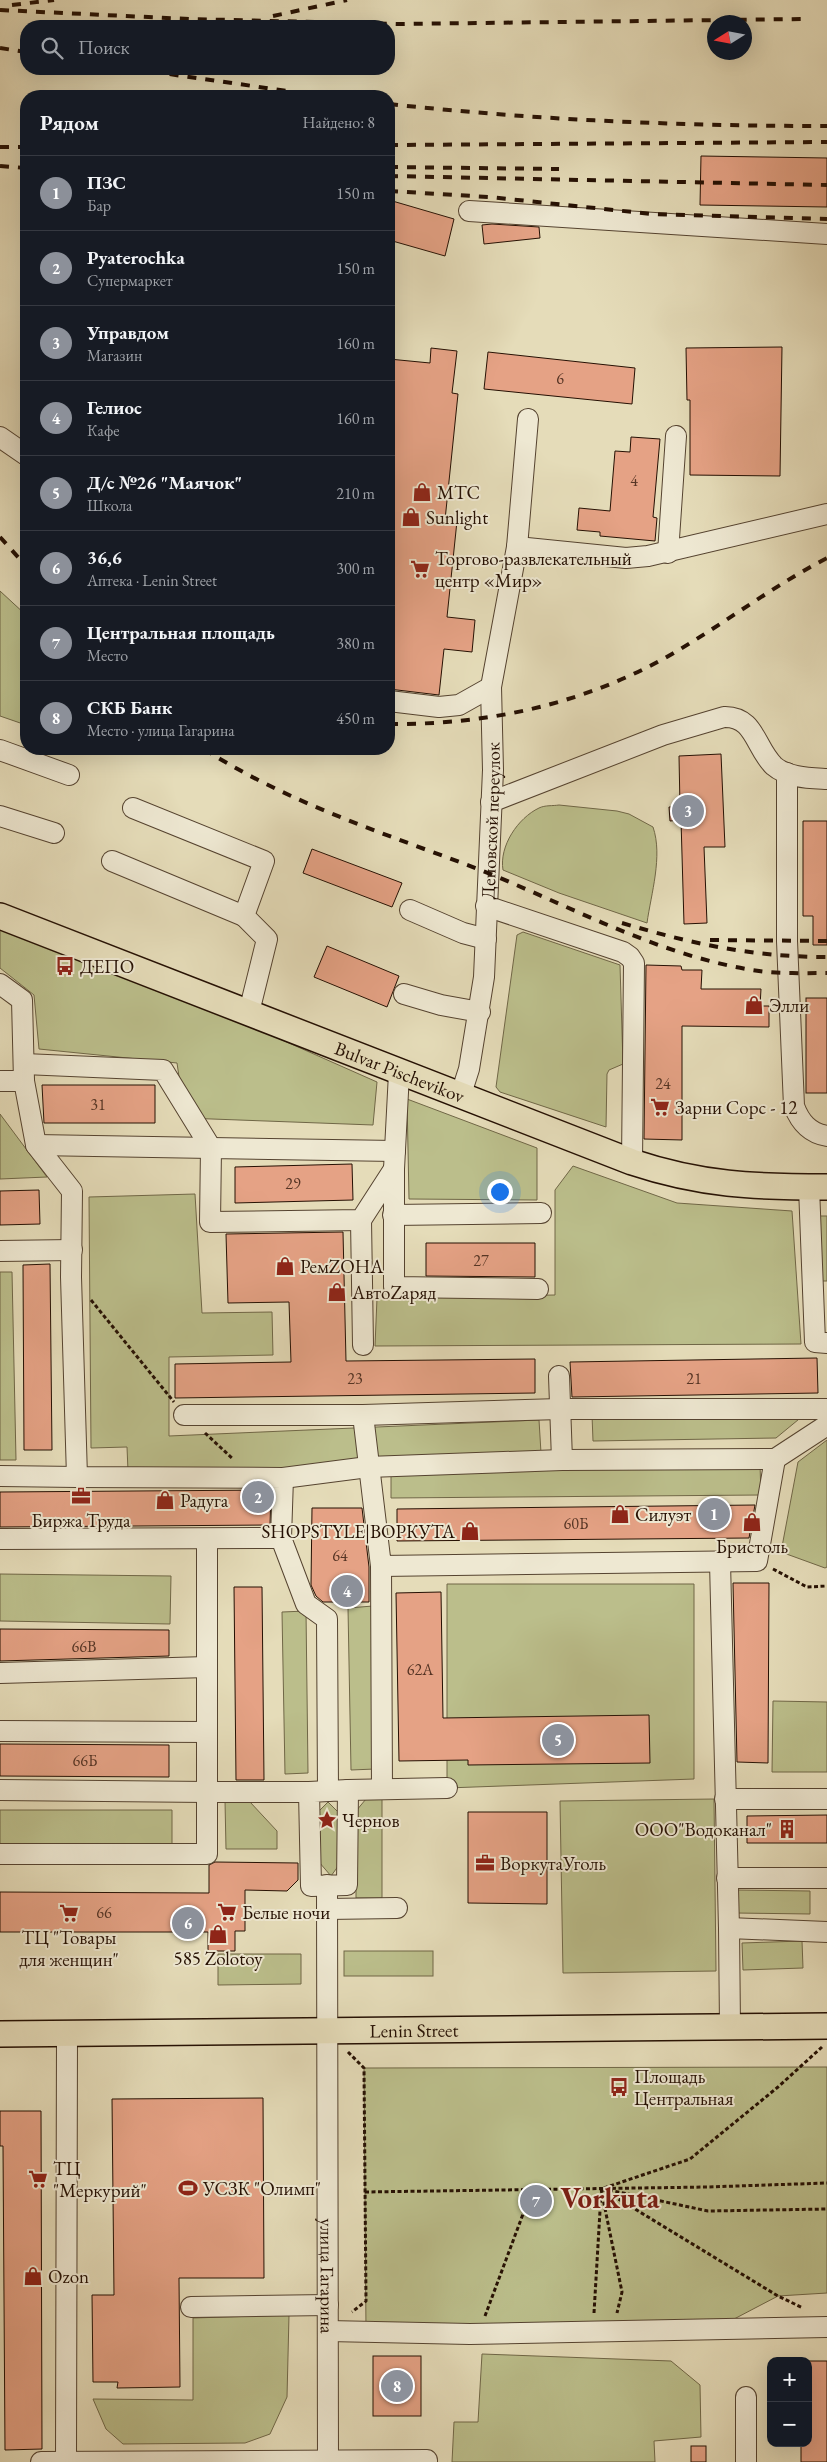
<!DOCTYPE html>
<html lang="ru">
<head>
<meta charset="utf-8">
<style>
	:root { --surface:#171b24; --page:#20242c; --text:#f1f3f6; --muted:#9ea1a6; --line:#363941; --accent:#8c9099 }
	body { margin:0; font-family:"EB Garamond",serif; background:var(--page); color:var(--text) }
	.controls { position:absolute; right:15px; bottom:15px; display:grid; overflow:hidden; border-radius:10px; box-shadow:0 5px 20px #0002 }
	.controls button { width:45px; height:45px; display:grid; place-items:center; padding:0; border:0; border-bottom:1px solid var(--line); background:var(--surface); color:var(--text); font:25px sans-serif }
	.compass { position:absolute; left:707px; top:15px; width:45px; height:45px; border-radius:50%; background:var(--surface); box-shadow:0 5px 20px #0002; rotate:259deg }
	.you { position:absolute; left:499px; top:1191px; width:18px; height:18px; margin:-12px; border:4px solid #fff; border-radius:50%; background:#1a73e8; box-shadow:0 0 0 8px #1a73e833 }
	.badge { display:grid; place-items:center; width:32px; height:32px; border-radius:50%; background:var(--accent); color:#fff; font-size:16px; font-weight:700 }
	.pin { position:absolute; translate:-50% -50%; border:2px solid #fff; box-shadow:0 1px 5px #0006 }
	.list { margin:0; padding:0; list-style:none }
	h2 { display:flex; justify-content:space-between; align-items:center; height:65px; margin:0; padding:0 20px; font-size:21px }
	h2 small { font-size:16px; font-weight:400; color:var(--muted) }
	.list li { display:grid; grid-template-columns:32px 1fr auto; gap:15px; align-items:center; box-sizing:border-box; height:75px; padding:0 20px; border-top:1px solid var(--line) }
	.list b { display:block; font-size:19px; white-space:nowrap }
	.list p { margin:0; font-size:16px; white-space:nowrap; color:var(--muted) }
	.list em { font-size:16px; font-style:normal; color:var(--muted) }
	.icon { flex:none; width:28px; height:28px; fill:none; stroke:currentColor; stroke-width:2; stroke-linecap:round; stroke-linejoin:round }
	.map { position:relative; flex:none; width:827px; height:2462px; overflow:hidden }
	.search { position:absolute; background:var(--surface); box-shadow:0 5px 20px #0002; left:20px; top:20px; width:375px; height:55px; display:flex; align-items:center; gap:12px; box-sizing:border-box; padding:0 18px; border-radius:20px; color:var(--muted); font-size:19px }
	.panel { position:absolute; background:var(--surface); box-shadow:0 5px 20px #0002; left:20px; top:90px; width:375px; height:665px; border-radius:20px }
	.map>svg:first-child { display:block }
	.green { fill:#bbbe8b; stroke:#706747 }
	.building { fill:#e5a285; stroke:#251003 }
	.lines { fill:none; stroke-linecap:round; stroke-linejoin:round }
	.minor-casing { stroke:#554330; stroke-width:22 }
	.major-casing { stroke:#251003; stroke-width:28 }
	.path { stroke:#251003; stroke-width:3; stroke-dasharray:4 2.5; stroke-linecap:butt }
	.minor { stroke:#eee8d2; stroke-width:20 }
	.major { stroke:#e5dcb9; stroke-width:25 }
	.rail { stroke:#251003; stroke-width:4; stroke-dasharray:9 9; stroke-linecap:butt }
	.labels { text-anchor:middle; stroke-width:4; stroke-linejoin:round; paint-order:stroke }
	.number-label { font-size:16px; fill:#553424 }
	.poi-label { font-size:19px; fill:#251003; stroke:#eee8d2; text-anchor:start }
	.street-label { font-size:19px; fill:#251003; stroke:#eee8d2 }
	.town-label { font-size:29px; font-weight:bold; fill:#7a1f14; stroke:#eee8d2 }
</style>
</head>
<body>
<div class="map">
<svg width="827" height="2462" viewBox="0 0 827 2462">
	<rect width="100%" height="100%" fill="#e5dcb9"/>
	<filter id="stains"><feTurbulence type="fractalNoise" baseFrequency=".004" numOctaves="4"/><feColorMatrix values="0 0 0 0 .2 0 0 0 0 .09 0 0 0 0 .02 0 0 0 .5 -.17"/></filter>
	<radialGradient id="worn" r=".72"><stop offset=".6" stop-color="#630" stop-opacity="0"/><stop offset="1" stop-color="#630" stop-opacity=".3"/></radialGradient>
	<!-- green -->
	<g class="green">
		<path d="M0,591L26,615V725L0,716Z"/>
		<path d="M559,805L617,811L629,814L653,827C663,856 651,894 647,923L559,893L503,870C499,846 518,818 539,808C545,805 553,806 559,805Z"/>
		<path d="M0,929L219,1012L377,1082L373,1125L185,1118L177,1063L39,1049L34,995L0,968Z"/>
		<path d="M523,932L620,965L623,1064L609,1070L607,1074L606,1127L500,1092L496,1087L517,935Z"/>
		<path d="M407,1099L537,1148V1200L409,1199Z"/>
		<path d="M0,1114L47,1177L0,1179Z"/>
		<path d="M573,1166L677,1203L792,1211L801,1344L375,1346L377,1298L555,1295V1190Z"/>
		<path d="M195,1194L202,1313L272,1312L273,1355L169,1357V1436L539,1420L541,1453L282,1471H128L127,1447L91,1448L89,1197Z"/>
		<rect x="819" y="1216" width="8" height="65"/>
		<path d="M0,1272H12L16,1460H0Z"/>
		<path d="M592,1415H804L776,1438L593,1441Z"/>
		<path d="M827,1440V1567L825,1568L781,1552L798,1462Z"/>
		<path d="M760,1465L761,1495L391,1498V1470Z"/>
		<path d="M0,1574L171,1576L170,1624L0,1621Z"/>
		<path d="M447,1584H694V1779L447,1788Z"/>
		<path d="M373,1606L375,1769L351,1770L348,1608Z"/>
		<path d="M306,1611L308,1773L285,1774L282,1612Z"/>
		<path d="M773,1701L827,1702V1772H772Z"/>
		<path d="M382,1798V1898H356V1811L366,1799Z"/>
		<path d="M714,1799L716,1971L563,1973L560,1801Z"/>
		<path d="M225,1801L250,1802L277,1831V1849H226Z"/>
		<path d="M328,1802L341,1815L344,1858L331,1876L319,1862L316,1814Z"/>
		<path d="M0,1810H172V1846L0,1844Z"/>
		<path d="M736,1890L810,1891V1914L736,1913Z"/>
		<path d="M802,1941L803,1968L743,1970L742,1943Z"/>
		<rect x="344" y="1951" width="89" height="25"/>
		<path d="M218,1954H301V1984L218,1985Z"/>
		<path d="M827,2067V2293L778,2296L715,2329L366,2332L364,2068Z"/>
		<path d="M289,2315L287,2397L270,2434L245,2443L123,2444L106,2429L93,2399L193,2400V2318Z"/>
		<path d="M482,2354L671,2361L700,2385L701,2437L654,2441L655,2462H452L454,2422H478Z"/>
	</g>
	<!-- building -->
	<g class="building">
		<path d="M701,156L827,158V207L700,205Z"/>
		<path d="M389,200L454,219L445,256L389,240Z"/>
		<path d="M492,224L539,227L540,238L484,244L482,225Z"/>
		<path d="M782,347L780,476L690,475V400H687L686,348Z"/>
		<path d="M431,348L457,351L452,393L458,394L445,520L457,521L447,617L475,620L472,652L444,649L439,695L389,689V359L430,363Z"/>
		<path d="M488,352L635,368L632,404L484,389Z"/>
		<path d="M631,437L660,439L653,517L657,518L655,541L600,536V532L577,530L579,508L610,511L615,451L630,452Z"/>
		<path d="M721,754L725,847H704L707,923L684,924L681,820L670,821L669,807H680L679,756Z"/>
		<path d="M803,821H827V945H813V916H803Z"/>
		<path d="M312,849L402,883L392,907L303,873Z"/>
		<path d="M327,946L399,976L387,1007L314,977Z"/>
		<path d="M646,965L681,966L682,970H702L701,989H761L760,1006H769V1027L682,1026V1140L644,1139Z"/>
		<rect x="806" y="998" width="21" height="95"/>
		<path d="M42,1085H155V1123H44Z"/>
		<path d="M352,1164L353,1200L235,1203V1167Z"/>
		<path d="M39,1190L40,1224L0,1225V1191Z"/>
		<path d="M343,1232L346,1361L535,1359V1393L175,1398V1364L291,1362L289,1302L228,1303L226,1234Z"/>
		<path d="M426,1243H535V1277L426,1276Z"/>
		<path d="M50,1264L52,1450H24L23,1265Z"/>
		<path d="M817,1358L818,1393L572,1397L570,1362Z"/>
		<path d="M271,1490L270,1525L0,1527V1492Z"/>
		<path d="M755,1505L749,1538L397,1541V1509Z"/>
		<path d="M312,1508H362L369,1567V1602H323L316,1596L311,1585Z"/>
		<path d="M733,1583H769L768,1763L737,1762Z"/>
		<path d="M234,1587H262L264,1780H236Z"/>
		<path d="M441,1592L443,1718L649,1715L650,1763L468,1765V1760L399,1761L396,1593Z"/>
		<path d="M0,1629L169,1630V1656L0,1661Z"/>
		<path d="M0,1744L169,1745V1777L0,1776Z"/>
		<path d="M468,1812H547V1904L468,1903Z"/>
		<path d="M827,1815V1843H747V1816Z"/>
		<path d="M215,1862L298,1863V1880L287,1891L245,1890V1931H235V1951H208V1932H0V1892L209,1893V1865Z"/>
		<path d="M263,2098L264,2278H179L180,2387L117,2388L118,2382H93L92,2295H114L112,2099Z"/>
		<path d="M0,2111H41L42,2449L5,2450L3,2146H0Z"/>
		<rect x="373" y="2356" width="48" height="60"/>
		<path d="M808,2361H827V2462H801V2443H808Z"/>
		<rect x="691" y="2446" width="15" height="16"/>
	</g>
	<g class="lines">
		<!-- minor casing -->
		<g class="minor-casing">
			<g id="minor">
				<path d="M469,211L827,234"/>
				<path d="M0,437L26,455"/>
				<path d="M517,547L626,558L648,556L827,514"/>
				<path d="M668,553L676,436"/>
				<path d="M389,701L439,707L459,705L491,687"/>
				<path d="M0,750L69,775"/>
				<path d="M787,773V941L794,1106C800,1122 809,1133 827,1136"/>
				<path d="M491,802L663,735L724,717C755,716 755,748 774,766C788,778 810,778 827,779"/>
				<path d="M133,808L264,861L244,916L267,939L249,1012"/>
				<path d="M0,816L54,833"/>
				<path d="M112,861L244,916"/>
				<path d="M486,906L623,952L630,957L634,963L632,1162"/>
				<path d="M410,910L463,933L486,939"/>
				<path d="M0,984L22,1000L24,1081L36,1145L72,1191L71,1277L77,1477L283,1478L281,1538L0,1539"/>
				<path d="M404,994L441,1005L480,1012"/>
				<path d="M24,1064L163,1070L211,1148"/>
				<path d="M399,1073L394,1169V1287L538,1289"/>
				<path d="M0,1081H24"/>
				<path id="s1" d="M461,1094L469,1069L484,977L493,770L491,687L517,547L528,419"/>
				<path d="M36,1145L211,1148"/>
				<path d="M394,1169L361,1220L210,1222L211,1148L395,1151"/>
				<path d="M809,1187L815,1342L827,1343"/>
				<path d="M393,1215L541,1213"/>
				<path d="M361,1220L363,1345"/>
				<path d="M0,1251L72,1250"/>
				<path d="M559,1376L562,1460"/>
				<path d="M184,1415H363L560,1409H827"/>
				<path d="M363,1415L381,1566L757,1561L775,1459"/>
				<path d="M0,1476L77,1477"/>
				<path d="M283,1478L368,1467L562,1460L775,1459L827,1425"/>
				<path d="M281,1538L306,1604L327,1619L328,1791"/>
				<path d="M720,1562L729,1928"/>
				<path d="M381,1566L382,1789"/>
				<path d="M0,1673L207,1667"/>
				<path d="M0,1731L207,1732"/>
				<path d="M0,1790L207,1792V1539"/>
				<path d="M348,1790L347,1885L311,1886L309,1792Z"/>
				<path d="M348,1790L447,1788"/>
				<path d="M725,1799H827"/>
				<path d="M0,1854H207V1792H309"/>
				<path d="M727,1878H827"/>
				<path id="s2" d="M327,1885L328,2462"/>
				<path d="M327,1909L397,1908"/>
				<path d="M730,2027L729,1928L827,1932"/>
				<path d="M191,2307L328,2305"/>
				<path d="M328,2331L470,2334L827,2327"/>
				<path d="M66,2461L67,2033"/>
				<path d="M41,2462L427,2460V2462"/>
				<path d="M746,2462V2397"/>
			</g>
		</g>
		<!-- major casing -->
		<g class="major-casing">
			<g id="major">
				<path id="s3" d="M0,916L632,1162C701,1185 754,1187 827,1187"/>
				<path id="s4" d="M0,2034L827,2026"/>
			</g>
		</g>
		<!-- path -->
		<g class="path">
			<path d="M91,1300L174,1402"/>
			<path d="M205,1433L233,1459"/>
			<path d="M773,1569L807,1587L827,1586"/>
			<path d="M348,2052L364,2068L366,2301L352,2312"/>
			<path d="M604,2188L690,2159L778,2087L822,2047"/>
			<path d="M601,2189L622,2292L617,2313"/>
			<path d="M602,2189L778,2296L803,2308"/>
			<path d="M609,2190L708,2211L827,2209"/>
			<path d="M365,2192L707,2187L827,2183"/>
			<path d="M594,2313L601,2194"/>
			<path d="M485,2316L532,2190"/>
		</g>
		<!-- minor -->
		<use href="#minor" class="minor"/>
		<!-- major -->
		<use href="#major" class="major"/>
		<!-- rail -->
		<g class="rail">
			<path d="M12,5L54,0"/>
			<path d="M0,10L189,19L398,24L804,19"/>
			<path d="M273,16L347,0"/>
			<path d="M0,48L26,52"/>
			<path d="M134,69L322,96"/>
			<path d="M389,104C535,120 680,126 827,126"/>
			<path d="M389,145L827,142"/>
			<path d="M0,147H26"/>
			<path d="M0,166L26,168"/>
			<path d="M389,167L559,169"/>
			<path d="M389,176L827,185"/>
			<path d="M389,191L489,197L652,214L827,219"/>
			<path d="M0,537L26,566"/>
			<path d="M389,724C488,725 585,704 672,654C725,623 773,586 827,558"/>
			<path d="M204,749C288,803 386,834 478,869C569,905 660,957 759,971C781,974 805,973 827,973"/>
			<path d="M622,923C693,944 752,957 827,957"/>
			<path d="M710,940L827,941"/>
		</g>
	</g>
	<!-- icons -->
	<defs>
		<g id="shop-bare" transform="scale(1.5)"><path d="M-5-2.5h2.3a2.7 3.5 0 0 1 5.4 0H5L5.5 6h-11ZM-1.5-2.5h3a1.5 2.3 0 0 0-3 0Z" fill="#8f2418" stroke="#eee8d2" stroke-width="2.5" paint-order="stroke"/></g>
		<g id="supermarket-bare" transform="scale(1.5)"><path d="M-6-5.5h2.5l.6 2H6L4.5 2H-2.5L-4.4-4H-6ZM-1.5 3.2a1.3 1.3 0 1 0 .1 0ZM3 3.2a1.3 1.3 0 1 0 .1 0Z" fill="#8f2418" stroke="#eee8d2" stroke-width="2.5" paint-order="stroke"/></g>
		<g id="bus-bare" transform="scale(1.5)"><path d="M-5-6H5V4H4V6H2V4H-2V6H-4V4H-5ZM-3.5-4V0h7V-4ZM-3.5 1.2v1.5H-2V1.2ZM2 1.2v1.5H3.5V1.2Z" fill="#8f2418" stroke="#eee8d2" stroke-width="2.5" paint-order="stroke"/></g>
		<g id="office-bare" transform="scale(1.5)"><path d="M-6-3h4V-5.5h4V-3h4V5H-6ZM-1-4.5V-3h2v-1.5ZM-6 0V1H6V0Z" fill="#8f2418" stroke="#eee8d2" stroke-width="2.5" paint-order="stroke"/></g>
		<g id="sight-bare" transform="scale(1.5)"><path d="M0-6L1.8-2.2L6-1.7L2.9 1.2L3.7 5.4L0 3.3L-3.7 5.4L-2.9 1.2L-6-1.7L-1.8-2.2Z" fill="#8f2418" stroke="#eee8d2" stroke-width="2.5" paint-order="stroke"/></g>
		<g id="building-bare" transform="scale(1.5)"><path d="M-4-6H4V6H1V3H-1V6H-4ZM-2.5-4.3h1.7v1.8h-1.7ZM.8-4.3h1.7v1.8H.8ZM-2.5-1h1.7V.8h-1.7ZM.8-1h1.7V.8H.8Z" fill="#8f2418" stroke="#eee8d2" stroke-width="2.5" paint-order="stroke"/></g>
		<g id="stadium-bare" transform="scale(1.5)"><path d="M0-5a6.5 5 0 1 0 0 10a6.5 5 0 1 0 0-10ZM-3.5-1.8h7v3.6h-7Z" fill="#8f2418" stroke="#eee8d2" stroke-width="2.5" paint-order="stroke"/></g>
	</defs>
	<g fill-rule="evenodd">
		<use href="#shop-bare" x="422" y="492"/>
		<use href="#shop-bare" x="411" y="517"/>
		<use href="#supermarket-bare" x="420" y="569"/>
		<use href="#bus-bare" x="65" y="966"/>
		<use href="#shop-bare" x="754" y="1005"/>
		<use href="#supermarket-bare" x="660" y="1107"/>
		<use href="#shop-bare" x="285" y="1266"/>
		<use href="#shop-bare" x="337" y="1292"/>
		<use href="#office-bare" x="81" y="1496"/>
		<use href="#shop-bare" x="165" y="1500"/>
		<use href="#shop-bare" x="620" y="1514"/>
		<use href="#shop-bare" x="752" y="1522"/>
		<use href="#shop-bare" x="470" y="1531"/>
		<use href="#sight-bare" x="327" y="1820"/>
		<use href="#building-bare" x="787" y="1829"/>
		<use href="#office-bare" x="485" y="1863"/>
		<use href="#supermarket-bare" x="227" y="1912"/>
		<use href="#supermarket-bare" x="69" y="1913"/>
		<use href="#shop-bare" x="218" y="1934"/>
		<use href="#bus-bare" x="619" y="2087"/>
		<use href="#supermarket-bare" x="38" y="2179"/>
		<use href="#stadium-bare" x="188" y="2188"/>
		<use href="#shop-bare" x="33" y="2276"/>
	</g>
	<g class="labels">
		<!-- number labels -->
		<g class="number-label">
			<text x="560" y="384">6</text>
			<text x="634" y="486">4</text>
			<text x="663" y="1089">24</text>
			<text x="98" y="1110">31</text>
			<text x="293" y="1189">29</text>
			<text x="481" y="1266">27</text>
			<text x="355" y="1384">23</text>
			<text x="694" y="1384">21</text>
			<text x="576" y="1529">60Б</text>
			<text x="340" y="1561">64</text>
			<text x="84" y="1652">66В</text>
			<text x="420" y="1675">62А</text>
			<text x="85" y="1766">66Б</text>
			<text x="104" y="1918">66</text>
		</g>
		<!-- poi labels -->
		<g class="poi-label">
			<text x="437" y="499">МТС</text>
			<text x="426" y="524">Sunlight</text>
			<text x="435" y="565">Торгово-развлекательный<tspan x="435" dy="22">центр «Мир»</tspan></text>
			<text x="80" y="973">ДЕПО</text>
			<text x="769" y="1012">Элли</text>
			<text x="675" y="1114">Зарни Сорс - 12</text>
			<text x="300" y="1273">РемZОНА</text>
			<text x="352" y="1299">АвтоZаряд</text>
			<text x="180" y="1507">Радуга</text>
			<text x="635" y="1521">Силуэт</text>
			<text x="81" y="1527" text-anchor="middle">Биржа Труда</text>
			<text x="455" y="1538" text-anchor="end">SHOPSTYLE|ВОРКУТА</text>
			<text x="752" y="1553" text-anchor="middle">Бристоль</text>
			<text x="342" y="1827">Чернов</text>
			<text x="772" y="1836" text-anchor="end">ООО"Водоканал"</text>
			<text x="500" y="1870">ВоркутаУголь</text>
			<text x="242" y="1919">Белые ночи</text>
			<text x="69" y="1944" text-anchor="middle">ТЦ "Товары<tspan x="69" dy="22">для женщин"</tspan></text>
			<text x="218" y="1965" text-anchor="middle">585 Zolotoy</text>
			<text x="634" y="2083">Площадь<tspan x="634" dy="22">Центральная</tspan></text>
			<text x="53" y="2175">ТЦ<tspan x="53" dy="22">"Меркурий"</tspan></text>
			<text x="203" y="2195">УСЗК "Олимп"</text>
			<text x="48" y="2283">Ozon</text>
		</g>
		<!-- street labels -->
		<g class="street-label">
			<text dy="7" stroke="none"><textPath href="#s1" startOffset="276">Деповской переулок</textPath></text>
			<text dy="7" stroke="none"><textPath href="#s3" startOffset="429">Bulvar Pischevikov</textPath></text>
			<text dy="7" stroke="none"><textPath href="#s4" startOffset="414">Lenin Street</textPath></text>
			<text dy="7" stroke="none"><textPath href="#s2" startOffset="391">улица Гагарина</textPath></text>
		</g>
		<!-- town labels -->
		<g class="town-label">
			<text x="610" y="2208">Vorkuta</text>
		</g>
	</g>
	<rect width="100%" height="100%" filter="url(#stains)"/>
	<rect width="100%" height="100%" fill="url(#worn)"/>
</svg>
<div class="controls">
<button>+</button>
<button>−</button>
</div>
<svg class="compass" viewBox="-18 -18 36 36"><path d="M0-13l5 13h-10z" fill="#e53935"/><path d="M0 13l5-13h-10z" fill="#9ea1a6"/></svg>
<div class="you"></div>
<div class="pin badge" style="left:714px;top:1514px">1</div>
<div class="pin badge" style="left:258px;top:1497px">2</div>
<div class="pin badge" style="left:688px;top:811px">3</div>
<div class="pin badge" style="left:347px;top:1591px">4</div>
<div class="pin badge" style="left:558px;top:1740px">5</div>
<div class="pin badge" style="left:188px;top:1923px">6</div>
<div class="pin badge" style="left:536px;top:2201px">7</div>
<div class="pin badge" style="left:397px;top:2386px">8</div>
<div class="search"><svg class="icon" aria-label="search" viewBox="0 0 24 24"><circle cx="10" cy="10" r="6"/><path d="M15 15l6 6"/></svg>Поиск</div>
<section class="panel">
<h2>Рядом<small>Найдено: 8</small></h2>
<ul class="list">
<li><span class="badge">1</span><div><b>ПЗС</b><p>Бар</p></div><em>150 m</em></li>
<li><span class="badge">2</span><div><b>Pyaterochka</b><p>Супермаркет</p></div><em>150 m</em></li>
<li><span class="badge">3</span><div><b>Управдом</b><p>Магазин</p></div><em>160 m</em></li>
<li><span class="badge">4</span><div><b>Гелиос</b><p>Кафе</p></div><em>160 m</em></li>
<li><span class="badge">5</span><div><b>Д/с №26 &quot;Маячок&quot;</b><p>Школа</p></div><em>210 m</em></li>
<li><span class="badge">6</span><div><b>36,6</b><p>Аптека · Lenin Street</p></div><em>300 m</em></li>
<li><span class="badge">7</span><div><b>Центральная площадь</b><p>Место</p></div><em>380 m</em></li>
<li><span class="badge">8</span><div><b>СКБ Банк</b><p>Место · улица Гагарина</p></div><em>450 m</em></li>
</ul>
</section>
</div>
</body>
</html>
